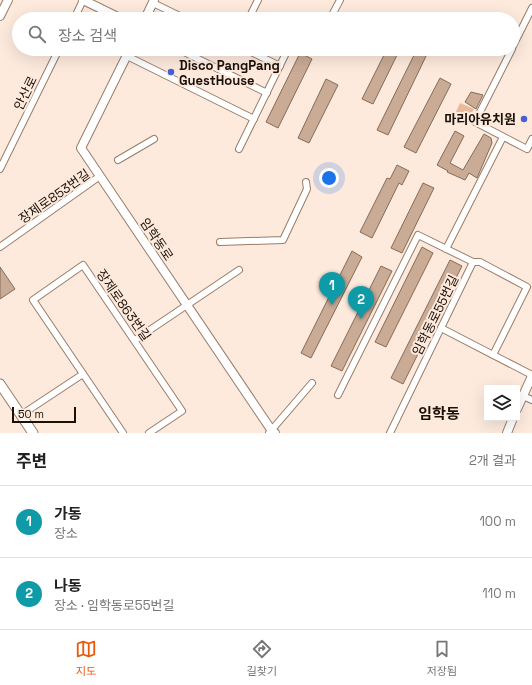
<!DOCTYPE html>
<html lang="ko">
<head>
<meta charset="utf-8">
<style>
	:root { --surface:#fff; --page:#f2f2f2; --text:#222; --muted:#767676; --line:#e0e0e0; --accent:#ea580c }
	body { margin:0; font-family:"Space Grotesk","Noto Sans KR",sans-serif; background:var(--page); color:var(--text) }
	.controls { position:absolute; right:12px; bottom:12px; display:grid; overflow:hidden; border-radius:0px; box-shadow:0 4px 16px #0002 }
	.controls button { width:36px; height:36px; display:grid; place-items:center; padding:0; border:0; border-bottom:1px solid var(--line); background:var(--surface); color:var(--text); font:20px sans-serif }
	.scale { position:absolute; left:12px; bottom:10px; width:64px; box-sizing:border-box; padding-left:4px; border:2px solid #1a1008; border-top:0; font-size:11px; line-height:14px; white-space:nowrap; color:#1a1008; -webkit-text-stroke:3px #fdeadd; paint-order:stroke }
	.you { position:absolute; left:329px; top:178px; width:14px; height:14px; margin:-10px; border:3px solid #fff; border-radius:50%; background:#1a73e8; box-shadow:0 0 0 6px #1a73e833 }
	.badge { display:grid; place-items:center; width:26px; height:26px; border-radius:50%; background:var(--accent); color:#fff; font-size:13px; font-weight:700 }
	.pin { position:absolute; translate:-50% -33px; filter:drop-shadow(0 1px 2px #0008) }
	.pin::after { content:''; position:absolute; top:21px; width:14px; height:12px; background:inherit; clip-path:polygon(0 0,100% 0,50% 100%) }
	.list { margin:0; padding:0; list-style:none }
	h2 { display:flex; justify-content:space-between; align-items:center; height:52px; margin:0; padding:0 16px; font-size:17px }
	h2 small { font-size:13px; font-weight:400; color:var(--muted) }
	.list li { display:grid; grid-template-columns:26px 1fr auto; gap:12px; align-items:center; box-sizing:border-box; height:72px; padding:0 16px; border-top:1px solid var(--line) }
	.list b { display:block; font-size:15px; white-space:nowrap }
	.list p { margin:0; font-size:13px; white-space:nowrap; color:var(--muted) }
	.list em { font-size:13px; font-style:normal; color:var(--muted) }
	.icon { flex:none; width:22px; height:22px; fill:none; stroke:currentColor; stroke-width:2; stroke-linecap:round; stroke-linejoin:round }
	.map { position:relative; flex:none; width:532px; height:433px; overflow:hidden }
	.search { position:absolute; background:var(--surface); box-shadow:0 4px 16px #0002; left:12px; right:12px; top:12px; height:44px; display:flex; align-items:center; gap:10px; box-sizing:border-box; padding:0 14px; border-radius:22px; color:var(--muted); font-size:15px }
	.sheet { height:196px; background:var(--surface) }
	nav { display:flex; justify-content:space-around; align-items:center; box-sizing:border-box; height:56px; border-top:1px solid var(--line); background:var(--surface); font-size:11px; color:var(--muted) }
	nav a { display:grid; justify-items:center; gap:2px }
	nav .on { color:var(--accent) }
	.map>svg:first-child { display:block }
	.green { fill:#e8ba99 }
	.building { fill:#c9ab96; stroke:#866b57 }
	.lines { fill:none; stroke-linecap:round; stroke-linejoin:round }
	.minor-casing { stroke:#987d68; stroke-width:8 }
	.tertiary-casing { stroke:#987d68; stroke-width:10 }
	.secondary-casing { stroke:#987d68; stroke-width:11 }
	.minor { stroke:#fff; stroke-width:6 }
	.tertiary { stroke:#fff; stroke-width:8 }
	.secondary { stroke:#fff; stroke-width:9 }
	.poi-dot { fill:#465fd3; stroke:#fdeadd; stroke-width:1.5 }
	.labels { text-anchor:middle; stroke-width:4; stroke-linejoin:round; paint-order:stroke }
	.poi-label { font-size:13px; font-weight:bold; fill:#1a1008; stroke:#fdeadd; text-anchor:start }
	.street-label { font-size:13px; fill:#1a1008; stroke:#fdeadd }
	.quarter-label { font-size:15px; font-weight:bold; fill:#1a1008; stroke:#fdeadd }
</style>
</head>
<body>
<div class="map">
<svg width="532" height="433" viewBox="0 0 532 433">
	<rect width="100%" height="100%" fill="#fdeadd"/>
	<!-- green -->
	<path class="green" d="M460,103L474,109L468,121L455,114Z"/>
	<!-- building -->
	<g class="building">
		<path d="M387,49H400L373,104L362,99Z"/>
		<path d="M417,49L428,52L388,135L377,130Z"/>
		<path d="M300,53L312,59L278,128L266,122Z"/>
		<path d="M440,78L451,84L416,153L404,147Z"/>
		<path d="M326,79L338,85L309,143L298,138Z"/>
		<path d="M471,92L483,95L476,109L465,102Z"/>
		<path d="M455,131L464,136L450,163L463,170L484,134L491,138L492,143L477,178L469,173L465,180L447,172L448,171L437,165Z"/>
		<path d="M397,165L409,171L402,185L399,183L372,238L360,232L387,178L390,179Z"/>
		<path d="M423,183L434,188L402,253L391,248Z"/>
		<path d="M422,247L433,253L386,347L375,342Z"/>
		<path d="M352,251L362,257L311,358L301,353Z"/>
		<path d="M450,260L462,266L403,384L391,378Z"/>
		<path d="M381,266L392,271L342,371L331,366Z"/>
		<path d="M0,267L15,289L0,299Z"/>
	</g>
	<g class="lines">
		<!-- minor casing -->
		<g class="minor-casing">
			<g id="minor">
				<path d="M153,3L186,19"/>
				<path d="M251,14L258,0"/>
				<path d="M74,19L83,0"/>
				<path d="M330,19L340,0"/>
				<path d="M513,46L532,8"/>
				<path d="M178,49L267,93"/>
				<path d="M245,49L280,66"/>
				<path d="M512,49L475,122L527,149L532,139"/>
				<path d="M127,56L254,119"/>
				<path d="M239,149L288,49"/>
				<path d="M118,160L154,139"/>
				<path d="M0,169L59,49"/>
				<path d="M220,242L283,240L307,189L306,182"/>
				<path d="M0,247L100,176"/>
				<path d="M446,249L503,137"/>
				<path d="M441,328L532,375"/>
				<path d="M135,340L239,270"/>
				<path d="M338,395L418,235L473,262"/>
				<path d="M523,396L532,400"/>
				<path d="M21,415L83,374"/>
				<path d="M123,433L33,300L83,265L182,411L149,433"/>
				<path d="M269,433L312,383"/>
				<path d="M390,433L473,262H480L527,287L493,355"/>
			</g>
		</g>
		<!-- tertiary casing -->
		<g class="tertiary-casing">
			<g id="tertiary">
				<path d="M83,0L122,19"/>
				<path d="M0,16L8,0"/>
				<path d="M145,19L154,0"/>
				<path d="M130,49L81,148L272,431L275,433"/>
				<path d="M517,409L532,376"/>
				<path d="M507,433L513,418"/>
			</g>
		</g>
		<!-- secondary casing -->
		<g class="secondary-casing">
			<path id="secondary" d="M0,384L33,433"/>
		</g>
		<!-- minor -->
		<use href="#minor" class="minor"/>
		<!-- tertiary -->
		<use href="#tertiary" class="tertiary"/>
		<!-- secondary -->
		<use href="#secondary" class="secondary"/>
	</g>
	<!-- markers -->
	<g class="poi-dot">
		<circle cx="171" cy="72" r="4"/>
		<circle cx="524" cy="119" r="4"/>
	</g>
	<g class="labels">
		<!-- poi labels -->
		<g class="poi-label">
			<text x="179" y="70">Disco PangPang<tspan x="179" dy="15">GuestHouse</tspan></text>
			<text x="516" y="124" text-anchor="end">마리아유치원</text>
		</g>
		<!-- street labels -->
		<g class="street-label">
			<text transform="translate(25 93) rotate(-64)" y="5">안산로</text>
			<text transform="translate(54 196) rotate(-35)" y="5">장제로853번길</text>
			<text transform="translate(157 239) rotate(56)" y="5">임학동로</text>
			<text transform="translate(124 305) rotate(55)" y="5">장제로863번길</text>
			<text transform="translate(435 315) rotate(-64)" y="5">임학동로55번길</text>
		</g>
		<!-- quarter labels -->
		<g class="quarter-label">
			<text x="439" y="419">임학동</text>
		</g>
	</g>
</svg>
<div class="controls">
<button><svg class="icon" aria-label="layers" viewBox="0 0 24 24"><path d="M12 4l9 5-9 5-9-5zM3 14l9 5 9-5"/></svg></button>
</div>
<div class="scale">50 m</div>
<div class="you"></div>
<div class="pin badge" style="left:332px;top:305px;background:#0f9aa8">1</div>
<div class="pin badge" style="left:361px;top:319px;background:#0f9aa8">2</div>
<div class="search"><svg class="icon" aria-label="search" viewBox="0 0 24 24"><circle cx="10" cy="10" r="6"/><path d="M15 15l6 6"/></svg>장소 검색</div>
</div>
<section class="sheet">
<h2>주변<small>2개 결과</small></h2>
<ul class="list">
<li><span class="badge" style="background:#0f9aa8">1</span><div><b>가동</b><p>장소</p></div><em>100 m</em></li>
<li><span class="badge" style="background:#0f9aa8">2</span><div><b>나동</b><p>장소 · 임학동로55번길</p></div><em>110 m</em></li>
</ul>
</section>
<nav>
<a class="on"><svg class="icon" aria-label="map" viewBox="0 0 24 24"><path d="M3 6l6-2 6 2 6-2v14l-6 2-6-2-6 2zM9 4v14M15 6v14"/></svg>지도</a>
<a><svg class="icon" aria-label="directions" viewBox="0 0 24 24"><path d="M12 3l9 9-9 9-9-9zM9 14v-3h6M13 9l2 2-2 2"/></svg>길찾기</a>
<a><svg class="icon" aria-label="saved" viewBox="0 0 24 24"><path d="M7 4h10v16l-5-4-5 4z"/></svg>저장됨</a>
</nav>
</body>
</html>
